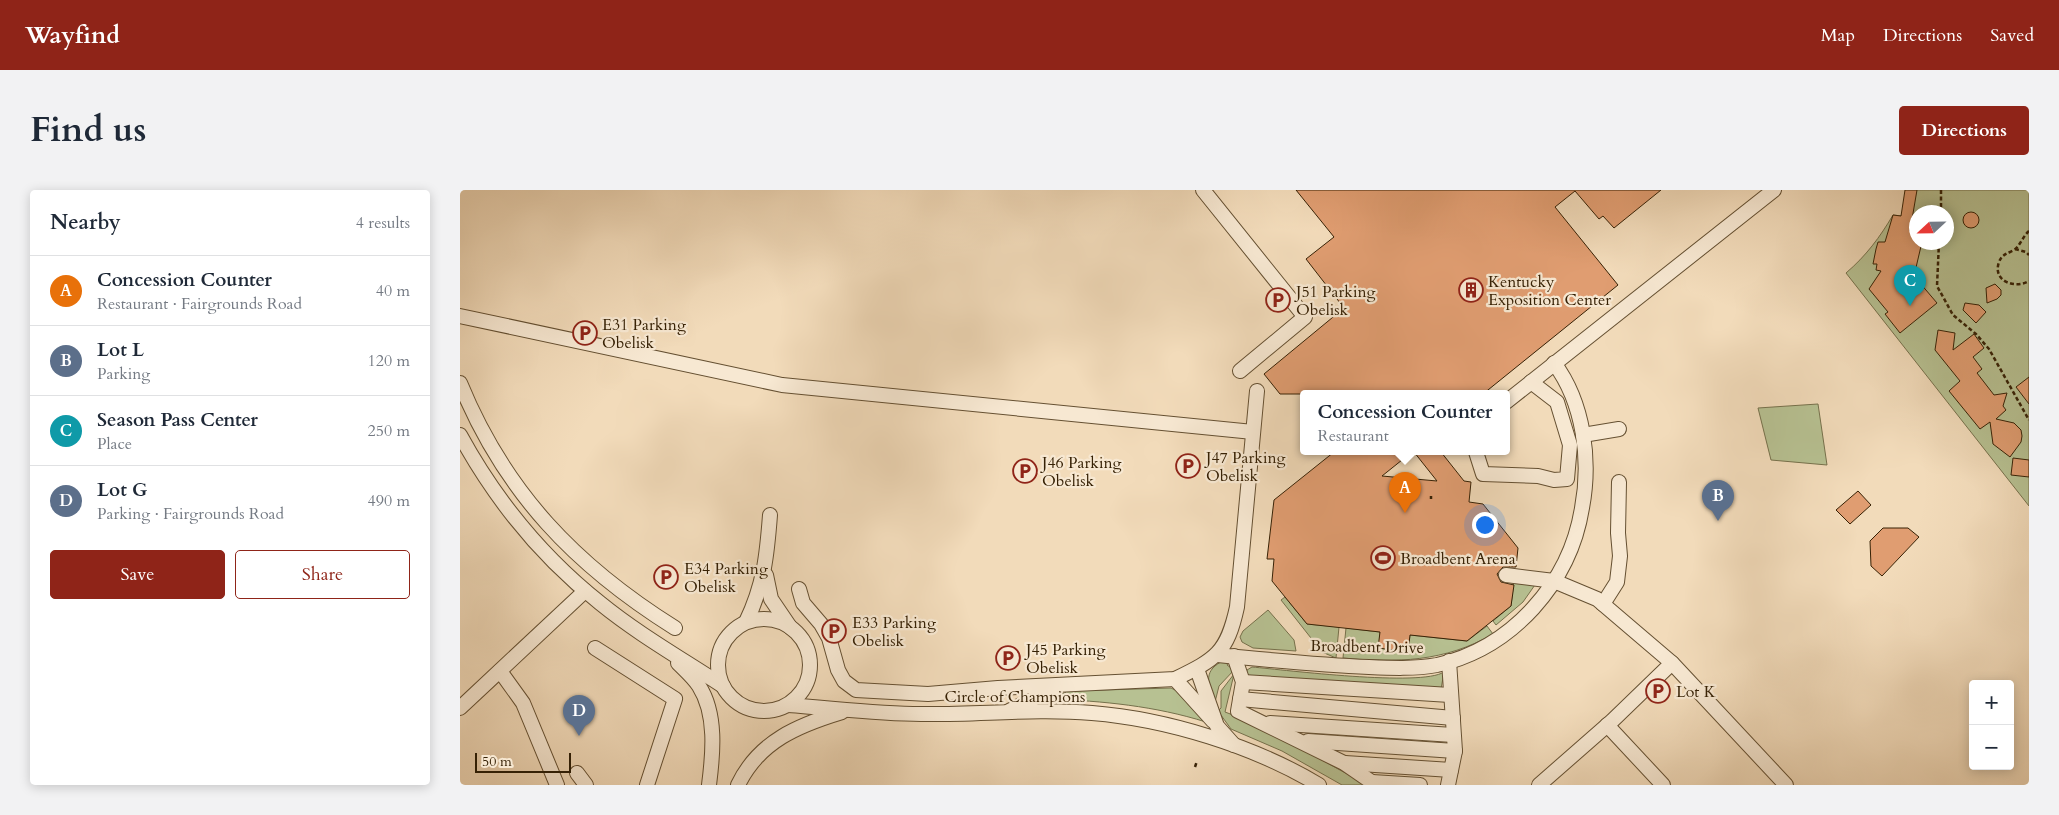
<!DOCTYPE html>
<html lang="en">
<head>
<meta charset="utf-8">
<style>
	:root { --surface:#fff; --page:#f2f2f3; --text:#1f2937; --muted:#747a83; --line:#e0e1e3; --accent:#8f2418 }
	body { margin:0; font-family:Cardo,serif; background:var(--page); color:var(--text) }
	.controls { position:absolute; right:15px; bottom:15px; display:grid; overflow:hidden; border-radius:5px; box-shadow:0 2px 12px #0003 }
	.controls button { width:45px; height:45px; display:grid; place-items:center; padding:0; border:0; border-bottom:1px solid var(--line); background:var(--surface); color:var(--text); font:25px sans-serif }
	.compass { position:absolute; left:1449px; top:15px; width:45px; height:45px; border-radius:50%; background:var(--surface); box-shadow:0 2px 12px #0003; rotate:248deg }
	.scale { position:absolute; left:15px; bottom:12px; width:96px; box-sizing:border-box; padding-left:5px; border:2px solid #362105; border-top:0; font-size:14px; line-height:18px; white-space:nowrap; color:#362105; -webkit-text-stroke:4px #f7e8d2; paint-order:stroke }
	.you { position:absolute; left:1024px; top:334px; width:18px; height:18px; margin:-12px; border:4px solid #fff; border-radius:50%; background:#1a73e8; box-shadow:0 0 0 8px #1a73e833 }
	.badge { display:grid; place-items:center; width:32px; height:32px; border-radius:50%; background:var(--accent); color:#fff; font-size:16px; font-weight:700 }
	.pin { position:absolute; translate:-50% -41px; filter:drop-shadow(0 1px 2px #0008) }
	.pin::after { content:''; position:absolute; top:26px; width:18px; height:15px; background:inherit; clip-path:polygon(0 0,100% 0,50% 100%) }
	.popup { position:absolute; left:840px; top:200px; width:210px; height:65px; box-sizing:border-box; display:grid; place-content:center; border-radius:5px; background:var(--surface); filter:drop-shadow(0 1px 4px #0005); font-size:16px; white-space:nowrap; color:var(--muted) }
	.popup b { font-size:19px; color:var(--text) }
	.popup::after { content:''; position:absolute; left:50%; top:100%; margin-left:-10px; border:10px solid transparent; border-top-color:var(--surface) }
	.list { margin:0; padding:0; list-style:none }
	h2 { display:flex; justify-content:space-between; align-items:center; height:65px; margin:0; padding:0 20px; font-size:21px }
	h2 small { font-size:16px; font-weight:400; color:var(--muted) }
	.list li { display:grid; grid-template-columns:32px 1fr auto; gap:15px; align-items:center; box-sizing:border-box; height:70px; padding:0 20px; border-top:1px solid var(--line) }
	.list b { display:block; font-size:19px; white-space:nowrap }
	.list p { margin:0; font-size:16px; white-space:nowrap; color:var(--muted) }
	.list em { font-size:16px; font-style:normal; color:var(--muted) }
	.actions { display:flex; gap:10px; padding:15px 20px }
	.actions a { flex:1; padding:11px 0; border:1px solid var(--accent); border-radius:5px; text-align:center; font-size:18px; color:var(--accent) }
	.actions .main { background:var(--accent); color:#fff }
	.map { position:relative; flex:none; width:1569px; height:595px; overflow:hidden; border-radius:5px }
	header { display:flex; align-items:center; gap:30px; box-sizing:border-box; height:70px; padding:0 25px; background:var(--accent); color:#fff }
	header strong { font-size:24px }
	nav { display:flex; gap:28px; margin-inline-start:auto; font-size:18px }
	.intro { display:flex; align-items:center; justify-content:space-between; box-sizing:border-box; height:120px; padding:0 30px }
	h1 { margin:0; font-size:35px }
	.button { padding:12px 22px; border-radius:5px; background:var(--accent); color:#fff; font-size:18px; font-weight:700 }
	main { display:flex; gap:30px; padding:0 30px }
	aside { flex:1; background:var(--surface); border-radius:5px; box-shadow:0 2px 12px #0003 }
	.map>svg:first-child { display:block }
	.green { fill:#b7c192; stroke:#76714c; fill-rule:evenodd }
	.building { fill:#e09d71; stroke:#362105 }
	.lines { fill:none; stroke-linecap:round; stroke-linejoin:round }
	.minor-casing { stroke:#655032; stroke-width:16 }
	.path { stroke:#362105; stroke-width:2.5; stroke-dasharray:4 2.5; stroke-linecap:butt }
	.minor { stroke:#f7e8d2; stroke-width:14 }
	.labels { text-anchor:middle; stroke-width:4.5; stroke-linejoin:round; paint-order:stroke }
	.poi-label { font-size:16px; fill:#362105; stroke:#f7e8d2; text-anchor:start }
	.street-label { font-size:16px; fill:#362105; stroke:#f7e8d2 }
</style>
</head>
<body>
<header>
<strong>Wayfind</strong>
<nav><a>Map</a><a>Directions</a><a>Saved</a></nav>
</header>
<div class="intro"><h1>Find us</h1><a class="button">Directions</a></div>
<main>
<aside>
<h2>Nearby<small>4 results</small></h2>
<ul class="list">
<li><span class="badge" style="background:#e8710a">A</span><div><b>Concession Counter</b><p>Restaurant · Fairgrounds Road</p></div><em>40 m</em></li>
<li><span class="badge" style="background:#5c6f8a">B</span><div><b>Lot L</b><p>Parking</p></div><em>120 m</em></li>
<li><span class="badge" style="background:#0f9aa8">C</span><div><b>Season Pass Center</b><p>Place</p></div><em>250 m</em></li>
<li><span class="badge" style="background:#5c6f8a">D</span><div><b>Lot G</b><p>Parking · Fairgrounds Road</p></div><em>490 m</em></li>
</ul>
<div class="actions"><a class="main">Save</a><a>Share</a></div>
</aside>
<div class="map">
<svg width="1569" height="595" viewBox="0 0 1569 595">
	<rect width="100%" height="100%" fill="#f2dbba"/>
	<filter id="stains"><feTurbulence type="fractalNoise" baseFrequency=".004" numOctaves="4"/><feColorMatrix values="0 0 0 0 .2 0 0 0 0 .09 0 0 0 0 .02 0 0 0 .5 -.17"/></filter>
	<radialGradient id="worn" r=".72"><stop offset=".6" stop-color="#630" stop-opacity="0"/><stop offset="1" stop-color="#630" stop-opacity=".3"/></radialGradient>
	<!-- green -->
	<g class="green">
		<path d="M1448,0H1569V316L1386,83C1406,66 1420,47 1433,25L1442,26ZM1456,22H1486V52H1456Z"/>
		<path d="M1358,214L1367,275L1311,270L1298,218Z"/>
		<path d="M1054,389L1077,392L1063,412L1036,435L1033,431L1051,416Z"/>
		<path d="M825,407L847,434L879,437L876,468L862,462L821,410Z"/>
		<path d="M808,420L834,450L836,461L793,458L782,452L780,447L783,441Z"/>
		<path d="M1027,436L1033,444C985,472 936,473 883,468L886,438L920,442L919,458L948,462L950,445L1007,451Z"/>
		<path d="M761,472H769L767,475L774,480L759,496L755,512C749,496 742,482 761,472Z"/>
		<path d="M792,477C826,480 961,497 984,482L981,499L786,486L787,480Z"/>
		<path d="M774,484L765,522L797,534L907,595H882L822,561L771,539L758,521L761,518V501Z"/>
		<path d="M711,498L715,500L746,532C695,516 643,511 590,509L609,501Z"/>
	</g>
	<!-- building -->
	<g class="building">
		<path d="M836,0H1201L1154,38L1143,26L1139,29L1115,1L1095,17L1158,95L1023,204H820L804,184L884,118L846,69L874,47Z"/>
		<path d="M1445,0H1457L1450,41L1456,35V52H1462L1454,86L1477,113L1440,143L1425,124L1428,122L1409,99L1421,81L1416,80L1417,74H1413L1416,59L1418,52H1425L1433,25L1441,26Z"/>
		<circle cx="1511" cy="30" r="8"/>
		<path d="M1535,94L1541,100V105L1537,109L1527,113L1526,98Z"/>
		<path d="M1505,113L1519,115L1526,122L1516,133L1503,120Z"/>
		<path d="M1478,140L1495,143L1493,160L1514,144L1524,158L1513,167L1522,179L1517,183L1534,205L1547,203L1543,216L1546,220L1536,229L1554,233L1561,240L1562,246L1561,252L1550,267L1533,254L1530,232L1520,239L1489,201L1500,191L1475,160Z"/>
		<path d="M1569,187V214L1556,197Z"/>
		<path d="M874,262H952L922,286L977,291L954,262H981L1004,291L1011,292L1009,312L1023,314L1058,358L1056,377H1043L1037,384L1041,392L1054,395L1051,416L1007,451L950,445L948,462L918,458L920,442L847,434L812,391L814,369H807L814,310Z"/>
		<path d="M1553,268L1569,270V287L1551,285Z"/>
		<path d="M1398,301L1411,315L1390,334L1376,320Z"/>
		<path d="M1423,338H1448L1459,347L1422,386L1411,376L1410,351Z"/>
	</g>
	<g class="lines">
		<!-- minor casing -->
		<g class="minor-casing">
			<g id="minor">
				<path d="M743,0L845,127L780,181"/>
				<path d="M0,126L322,195L793,242"/>
				<path d="M0,193C45,303 116,376 215,438"/>
				<path d="M1046,212L1314,0"/>
				<path d="M0,245C35,309 82,367 140,413C178,444 222,469 263,496"/>
				<path d="M1123,245L1159,239"/>
				<path d="M1016,262L1023,284L1078,286L1094,290L1107,289L1110,255L1097,212L1071,192"/>
				<path d="M306,385L311,409L330,437"/>
				<path d="M1046,385L1094,391L1137,409L1212,473L1152,531L1079,595"/>
				<path d="M339,399L343,413L361,434L369,448L378,480L384,491L396,500L468,504L538,498L715,489C756,469 767,463 777,417L797,201"/>
				<path d="M1143,414L1157,392L1160,366L1158,343L1159,292"/>
				<circle cx="304" cy="475" r="46"/>
				<path d="M286,432C304,395 307,365 310,325"/>
				<path d="M135,458L215,509L187,595"/>
				<path d="M758,465C808,470 858,475 909,477C931,478 955,479 977,475C1052,458 1110,393 1122,318C1131,270 1124,213 1094,173"/>
				<path d="M774,466L783,492L778,521L884,573L916,595"/>
				<path d="M218,473C225,480 234,488 239,496C257,524 253,564 249,595"/>
				<path d="M1212,473L1326,595"/>
				<path d="M737,479L757,536L774,555"/>
				<path d="M40,481L63,513L97,595"/>
				<path d="M715,489L753,531"/>
				<path d="M783,492L990,505"/>
				<path d="M780,509L993,528"/>
				<path d="M328,515C372,518 417,524 461,524C518,525 575,518 632,523C707,529 794,556 859,595"/>
				<path d="M0,518L125,401"/>
				<path d="M549,521L595,498"/>
				<path d="M810,533L993,545"/>
				<path d="M1147,535L1203,595"/>
				<path d="M848,551L995,561"/>
				<path d="M885,573L991,580"/>
				<path d="M117,583L126,595"/>
				<path d="M912,592L960,595"/>
				<path d="M278,595C299,551 339,535 382,522"/>
				<path d="M988,595L995,561L989,471"/>
			</g>
		</g>
		<!-- path -->
		<g class="path">
			<path d="M1481,0V22"/>
			<path d="M1569,41C1563,46 1560,56 1554,60C1547,64 1542,64 1539,72C1532,92 1556,99 1569,91"/>
			<path d="M1479,52L1477,96L1493,125L1516,144L1529,159L1569,230"/>
			<path d="M1555,59L1566,62L1569,65"/>
			<path d="M971,309V306"/>
			<path d="M735,577L737,571"/>
		</g>
		<!-- minor -->
		<use href="#minor" class="minor"/>
	</g>
	<!-- icons -->
	<defs>
		<g id="building-ring" transform="scale(1.25)"><circle r="9.5" fill="#f7e8d2" stroke="#8f2418" stroke-width="1.5"/><path d="M-4-6H4V6H1V3H-1V6H-4ZM-2.5-4.3h1.7v1.8h-1.7ZM.8-4.3h1.7v1.8H.8ZM-2.5-1h1.7V.8h-1.7ZM.8-1h1.7V.8H.8Z" fill="#8f2418"/></g>
		<g id="parking-ring" transform="scale(1.25)"><circle r="9.5" fill="#f7e8d2" stroke="#8f2418" stroke-width="1.5"/><path d="M-3.5-5.5H1a3.5 3.5 0 0 1 0 7H-1V5.5H-3.5ZM-1-3.4V-.6H.8a1.4 1.4 0 0 0 0-2.8Z" fill="#8f2418"/></g>
		<g id="stadium-ring" transform="scale(1.25)"><circle r="9.5" fill="#f7e8d2" stroke="#8f2418" stroke-width="1.5"/><path d="M0-5a6.5 5 0 1 0 0 10a6.5 5 0 1 0 0-10ZM-3.5-1.8h7v3.6h-7Z" fill="#8f2418"/></g>
	</defs>
	<g fill-rule="evenodd">
		<use href="#building-ring" x="1011" y="100"/>
		<use href="#parking-ring" x="818" y="110"/>
		<use href="#parking-ring" x="125" y="143"/>
		<use href="#parking-ring" x="728" y="276"/>
		<use href="#parking-ring" x="565" y="281"/>
		<use href="#stadium-ring" x="923" y="368"/>
		<use href="#parking-ring" x="206" y="387"/>
		<use href="#parking-ring" x="374" y="441"/>
		<use href="#parking-ring" x="548" y="468"/>
		<use href="#parking-ring" x="1198" y="501"/>
	</g>
	<g class="labels">
		<!-- poi labels -->
		<g class="poi-label">
			<text x="1028" y="97">Kentucky<tspan x="1028" dy="18">Exposition Center</tspan></text>
			<text x="836" y="107">J51 Parking<tspan x="836" dy="18">Obelisk</tspan></text>
			<text x="142" y="140">E31 Parking<tspan x="142" dy="18">Obelisk</tspan></text>
			<text x="746" y="273">J47 Parking<tspan x="746" dy="18">Obelisk</tspan></text>
			<text x="582" y="278">J46 Parking<tspan x="582" dy="18">Obelisk</tspan></text>
			<text x="940" y="374">Broadbent Arena</text>
			<text x="224" y="384">E34 Parking<tspan x="224" dy="18">Obelisk</tspan></text>
			<text x="392" y="438">E33 Parking<tspan x="392" dy="18">Obelisk</tspan></text>
			<text x="566" y="465">J45 Parking<tspan x="566" dy="18">Obelisk</tspan></text>
			<text x="1216" y="507">Lot K</text>
		</g>
		<!-- street labels -->
		<g class="street-label">
			<text transform="translate(907 456) rotate(1)" y="6">Broadbent Drive</text>
			<text x="555" y="512">Circle of Champions</text>
		</g>
	</g>
	<rect width="100%" height="100%" filter="url(#stains)"/>
	<rect width="100%" height="100%" fill="url(#worn)"/>
</svg>
<div class="controls">
<button>+</button>
<button>−</button>
</div>
<svg class="compass" viewBox="-18 -18 36 36"><path d="M0-13l5 13h-10z" fill="#e53935"/><path d="M0 13l5-13h-10z" fill="#747a83"/></svg>
<div class="scale">50 m</div>
<div class="you"></div>
<div class="pin badge" style="left:945px;top:323px;background:#e8710a">A</div>
<div class="popup"><b>Concession Counter</b>Restaurant</div>
<div class="pin badge" style="left:1258px;top:331px;background:#5c6f8a">B</div>
<div class="pin badge" style="left:1450px;top:116px;background:#0f9aa8">C</div>
<div class="pin badge" style="left:119px;top:546px;background:#5c6f8a">D</div>
</div>
</main>
</body>
</html>
